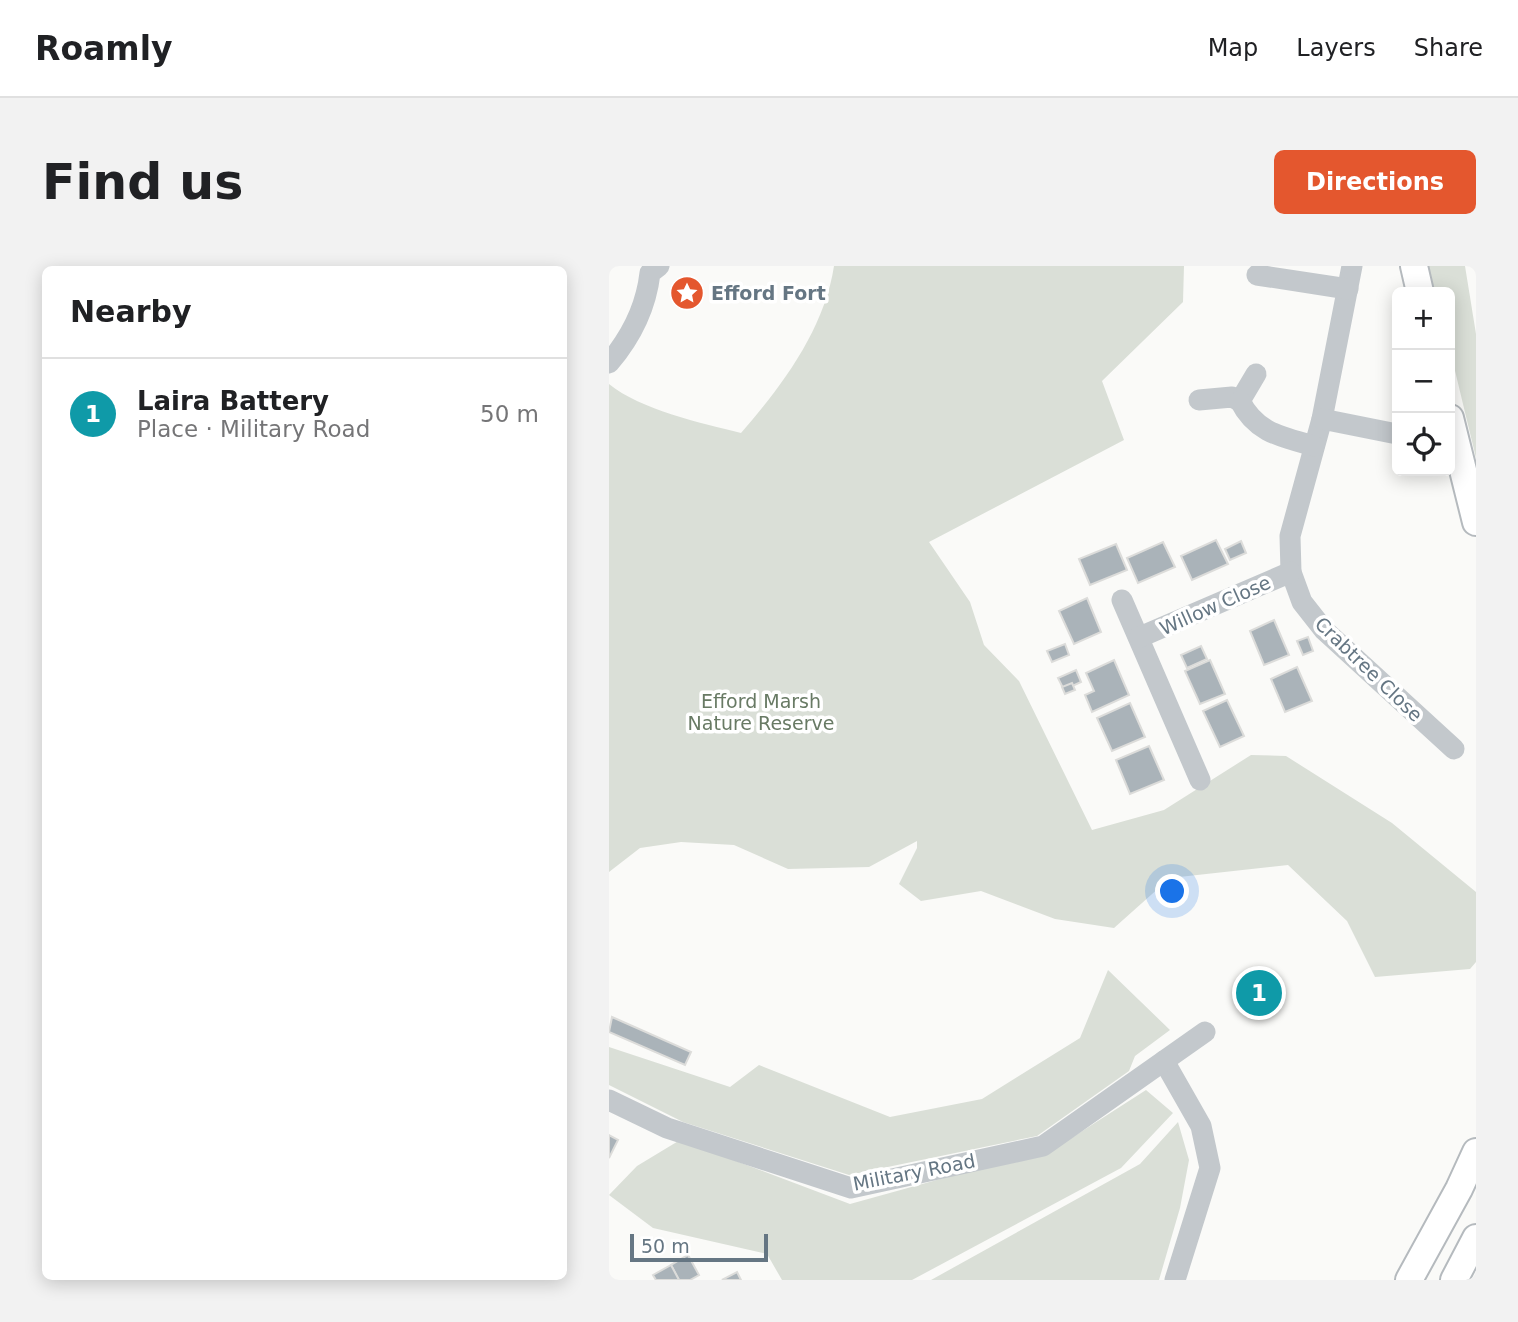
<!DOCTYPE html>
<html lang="en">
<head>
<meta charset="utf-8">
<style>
	:root { --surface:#fff; --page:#f2f2f2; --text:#202124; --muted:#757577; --line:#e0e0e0; --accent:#e4572e }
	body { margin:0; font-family:"DejaVu Sans",sans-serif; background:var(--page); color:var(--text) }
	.controls { position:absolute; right:21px; top:21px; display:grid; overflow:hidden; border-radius:10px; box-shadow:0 4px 18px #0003 }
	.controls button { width:63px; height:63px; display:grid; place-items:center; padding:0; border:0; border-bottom:2px solid var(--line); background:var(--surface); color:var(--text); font:35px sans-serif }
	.scale { position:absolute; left:21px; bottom:18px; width:138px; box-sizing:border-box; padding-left:7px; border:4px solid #657683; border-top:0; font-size:19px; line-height:24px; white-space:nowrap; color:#657683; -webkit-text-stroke:5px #fff; paint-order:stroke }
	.you { position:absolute; left:564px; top:626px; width:24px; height:24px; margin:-18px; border:5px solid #fff; border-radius:50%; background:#1a73e8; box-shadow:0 0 0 10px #1a73e833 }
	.badge { display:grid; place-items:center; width:46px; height:46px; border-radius:50%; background:var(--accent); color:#fff; font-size:23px; font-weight:700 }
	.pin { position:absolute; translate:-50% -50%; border:4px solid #fff; box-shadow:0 2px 7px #0006 }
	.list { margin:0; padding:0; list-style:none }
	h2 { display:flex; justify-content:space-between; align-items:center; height:91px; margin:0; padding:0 28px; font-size:30px }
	h2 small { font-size:23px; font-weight:400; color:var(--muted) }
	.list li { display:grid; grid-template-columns:46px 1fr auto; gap:21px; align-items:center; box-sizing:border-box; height:112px; padding:0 28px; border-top:2px solid var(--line) }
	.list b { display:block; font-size:26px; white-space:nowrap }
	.list p { margin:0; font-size:23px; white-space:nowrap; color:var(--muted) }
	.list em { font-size:23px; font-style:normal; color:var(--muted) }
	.icon { flex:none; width:38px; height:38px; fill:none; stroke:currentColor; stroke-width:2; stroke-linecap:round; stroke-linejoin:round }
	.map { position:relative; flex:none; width:867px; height:1014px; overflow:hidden; border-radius:10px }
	header { display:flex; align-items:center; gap:42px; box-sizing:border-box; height:98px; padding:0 35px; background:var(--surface); border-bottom:2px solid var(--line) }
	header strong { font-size:33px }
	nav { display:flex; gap:38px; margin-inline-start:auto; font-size:24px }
	.intro { display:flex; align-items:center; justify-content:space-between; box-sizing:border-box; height:168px; padding:0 42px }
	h1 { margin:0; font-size:49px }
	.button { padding:18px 32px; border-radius:10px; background:var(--accent); color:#fff; font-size:24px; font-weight:700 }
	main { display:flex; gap:42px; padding:0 42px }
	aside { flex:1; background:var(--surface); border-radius:10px; box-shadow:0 4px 18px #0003 }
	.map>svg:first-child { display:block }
	.green { fill:#dadfd7 }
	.building { fill:#aab3b9; stroke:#dcdcda; stroke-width:2 }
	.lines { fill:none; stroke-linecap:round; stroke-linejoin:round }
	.major-casing { stroke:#b5babe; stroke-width:30 }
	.minor { stroke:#c3c8cc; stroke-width:21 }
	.major { stroke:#fff; stroke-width:26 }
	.labels { text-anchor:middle; stroke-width:7; stroke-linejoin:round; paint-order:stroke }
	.poi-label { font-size:19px; font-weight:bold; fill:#657683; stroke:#fff; text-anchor:start }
	.street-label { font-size:19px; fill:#657683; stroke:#fff }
	.park-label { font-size:19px; fill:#687a64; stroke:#fff }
</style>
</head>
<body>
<header>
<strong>Roamly</strong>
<nav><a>Map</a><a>Layers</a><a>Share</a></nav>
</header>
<div class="intro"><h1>Find us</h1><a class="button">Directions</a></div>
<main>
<aside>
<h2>Nearby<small></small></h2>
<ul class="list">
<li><span class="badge" style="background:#0f9aa8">1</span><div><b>Laira Battery</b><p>Place · Military Road</p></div><em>50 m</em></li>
</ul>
</aside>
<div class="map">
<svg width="867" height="1014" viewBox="0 0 867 1014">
	<rect width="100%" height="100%" fill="#fafaf8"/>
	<!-- green -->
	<g class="green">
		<path d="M225,0H575L574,36L493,115L515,174L320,276L361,336L375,379L410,415L483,564L555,544L642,489L677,490L783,557L867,626V696L861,703L766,711L738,655L679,599L561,612L505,662L446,653L372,625L312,635L290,618L308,582V575L260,601L179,603L125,579L72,576L31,582L0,606V118C32,144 92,157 132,167C173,120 215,64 225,0Z"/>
		<path d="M819,0H856L867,68V192L841,84V26H826Z"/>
		<path d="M499,704L561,764L526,790L520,805L428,870L240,909L74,856L0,819V781L121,821L150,799L281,851L373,833L471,772Z"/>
		<path d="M537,824L564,847L512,902L303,1014H173L158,988L44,962L0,929L28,900L71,874L241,938L450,880Z"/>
		<path d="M569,856L580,894L571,942L550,1014H322L531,898Z"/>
	</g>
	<!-- building -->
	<g class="building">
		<path d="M607,274L619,298L583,314L572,290Z"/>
		<path d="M632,275L637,287L621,294L616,283Z"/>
		<path d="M554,276L566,301L529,317L518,292Z"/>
		<path d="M507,278L518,304L481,319L470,293Z"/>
		<path d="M478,332L492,366L465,378L450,345Z"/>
		<path d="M665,354L680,389L655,399L641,365Z"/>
		<path d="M699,371L704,385L694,389L688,375Z"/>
		<path d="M456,378L460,389L443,396L438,385Z"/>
		<path d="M592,380L598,393L578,402L572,389Z"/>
		<path d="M505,394L520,429L483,446L476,429L485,425L477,407Z"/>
		<path d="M601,394L616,428L591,438L576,405Z"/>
		<path d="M688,401L703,435L676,446L662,413Z"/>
		<path d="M467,404L472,416L455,424L449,412Z"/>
		<path d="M463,417L466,424L456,428L453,421Z"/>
		<path d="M618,434L635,470L611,481L594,445Z"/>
		<path d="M521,437L536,471L503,485L488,452Z"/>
		<path d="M540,480L555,514L521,528L507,494Z"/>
		<path d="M3,751L82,786L76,799L0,766Z"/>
		<path d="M0,869L9,874L0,892Z"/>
		<path d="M79,989L90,1009L81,1014H70L62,999Z"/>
		<path d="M62,999L70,1014H47L44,1009Z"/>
		<path d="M128,1006L132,1014H113Z"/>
	</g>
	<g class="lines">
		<!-- major casing -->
		<g class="major-casing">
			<g id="major">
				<path d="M805,0L811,26"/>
				<path d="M841,152L867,256"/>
				<path d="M800,1014L850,923L867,886"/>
				<path d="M845,1014L867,972"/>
			</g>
		</g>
		<!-- minor -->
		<g class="minor">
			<path d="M743,0L713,153L681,270L682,306L693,336L715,364L845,483"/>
			<path d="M648,9L739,23"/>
			<path d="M0,97C23,70 37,42 41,7L50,0"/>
			<path d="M590,134L623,131L631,135L647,108"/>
			<path d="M631,135C647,167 673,171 705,180"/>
			<path d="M713,153L788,168"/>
			<path d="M513,334L591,514"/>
			<path d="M531,371L682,306"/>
			<path d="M555,795L592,860L601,902L566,1014"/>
			<path d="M0,834L58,862L242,922L434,880L596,766"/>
		</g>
		<!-- major -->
		<use href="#major" class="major"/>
	</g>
	<!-- icons -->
	<defs>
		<g id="sight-disc" transform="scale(1.75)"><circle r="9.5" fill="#e4572e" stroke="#fff"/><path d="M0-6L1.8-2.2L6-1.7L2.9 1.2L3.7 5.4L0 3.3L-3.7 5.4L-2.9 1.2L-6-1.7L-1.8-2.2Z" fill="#fff"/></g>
	</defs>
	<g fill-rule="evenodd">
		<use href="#sight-disc" x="78" y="27"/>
	</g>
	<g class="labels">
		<!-- poi labels -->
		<g class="poi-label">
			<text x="102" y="34">Efford Fort</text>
		</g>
		<!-- street labels -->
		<g class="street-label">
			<text transform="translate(606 339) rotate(-24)" y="7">Willow Close</text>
			<text transform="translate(760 403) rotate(44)" y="7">Crabtree Close</text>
			<text transform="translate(305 906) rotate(-11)" y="7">Military Road</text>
		</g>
		<!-- park labels -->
		<g class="park-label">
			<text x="152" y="442">Efford Marsh<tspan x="152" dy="22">Nature Reserve</tspan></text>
		</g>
	</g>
</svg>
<div class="controls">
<button>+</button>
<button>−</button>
<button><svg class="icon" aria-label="locate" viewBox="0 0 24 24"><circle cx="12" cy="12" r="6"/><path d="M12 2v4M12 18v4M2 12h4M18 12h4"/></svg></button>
</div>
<div class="scale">50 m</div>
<div class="you"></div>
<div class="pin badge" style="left:650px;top:727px;background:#0f9aa8">1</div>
</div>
</main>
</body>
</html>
